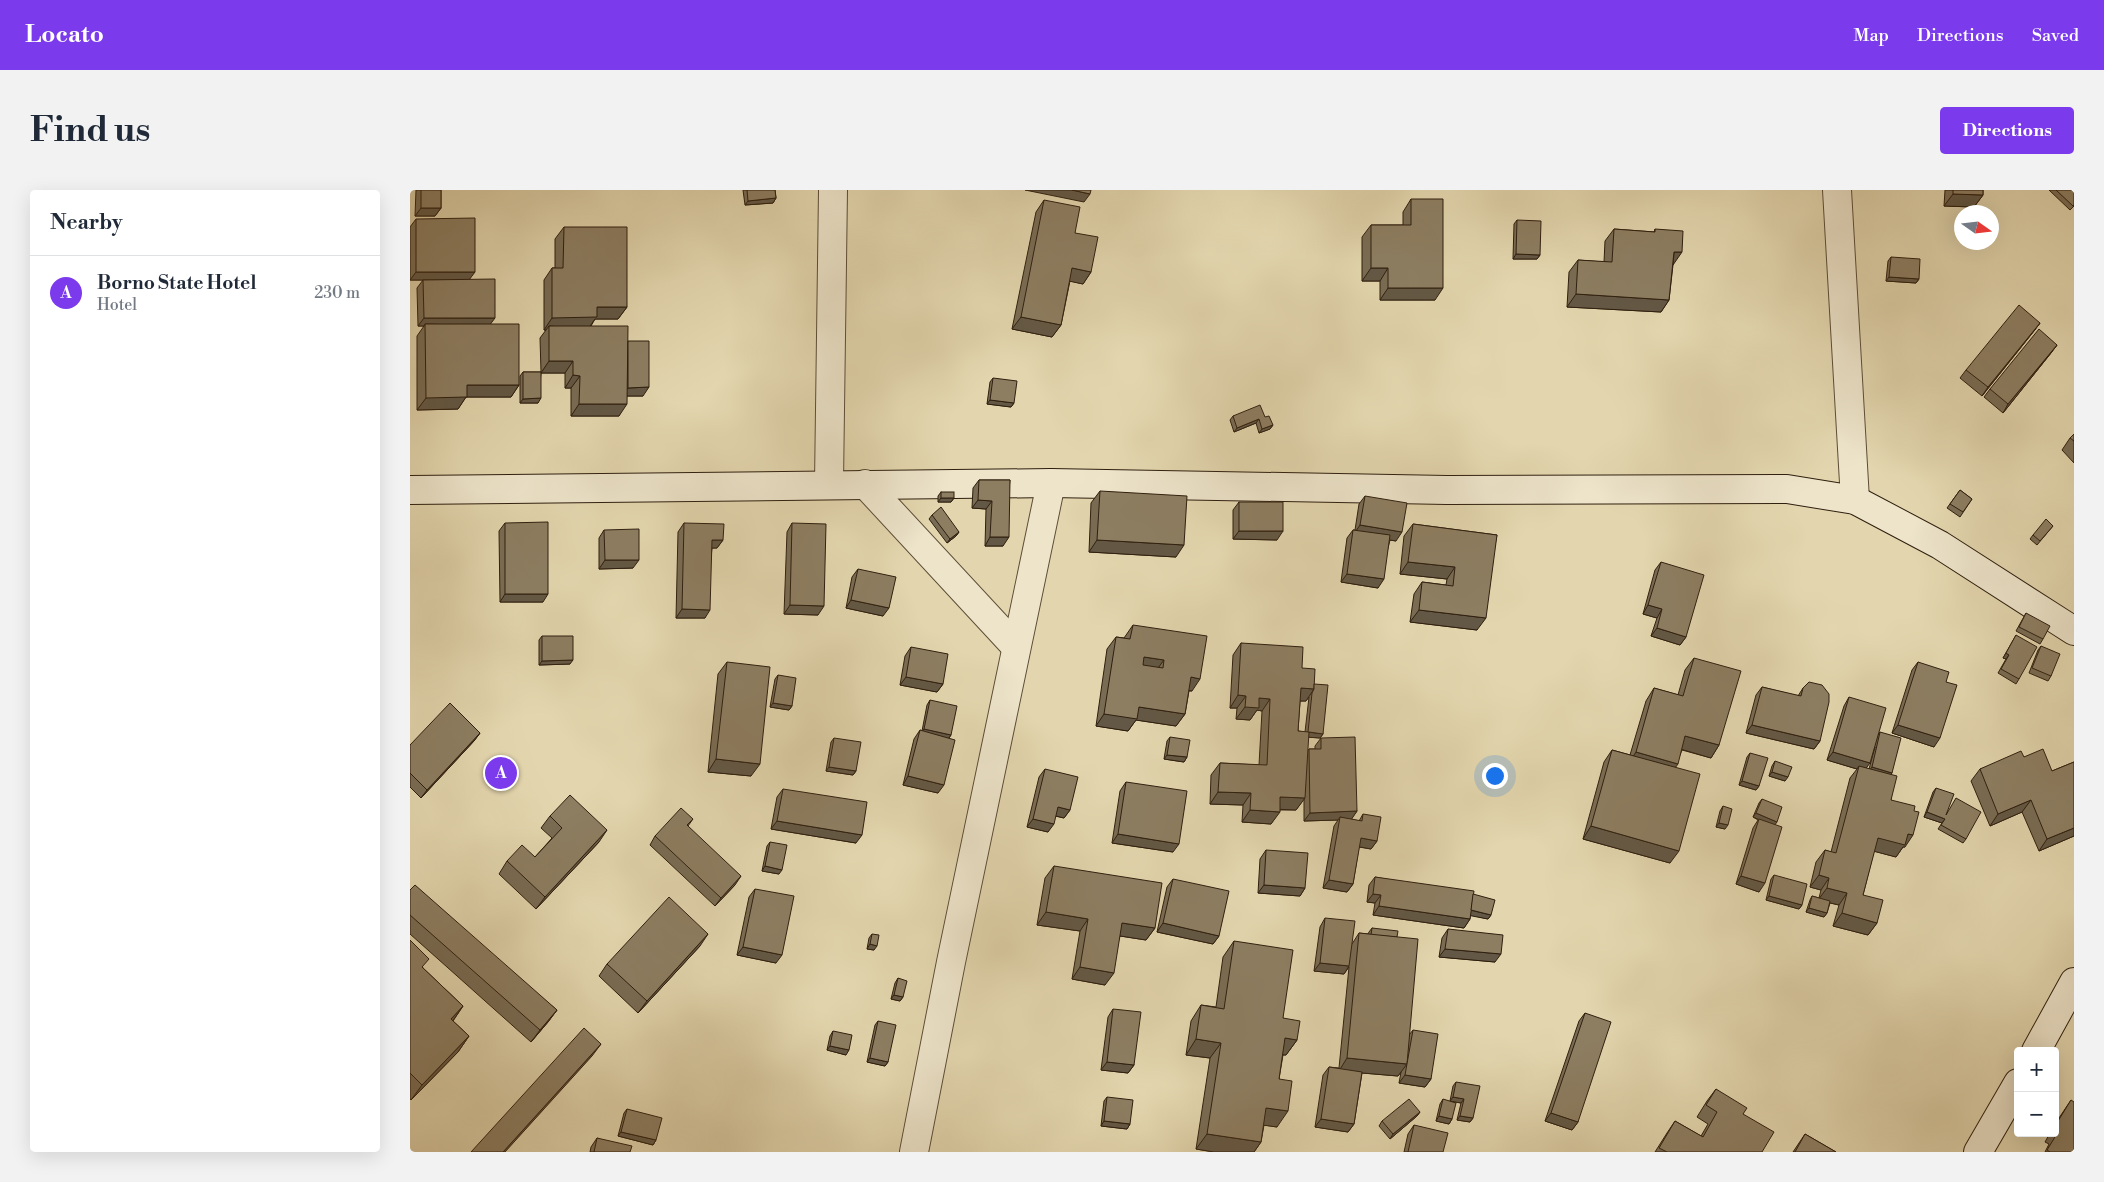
<!DOCTYPE html>
<html lang="en">
<head>
<meta charset="utf-8">
<style>
	:root { --surface:#fff; --page:#f2f2f3; --text:#1f2937; --muted:#747a83; --line:#e0e1e3; --accent:#7c3aed }
	body { margin:0; font-family:"Libre Bodoni",serif; background:var(--page); color:var(--text) }
	.controls { position:absolute; right:15px; bottom:15px; display:grid; overflow:hidden; border-radius:5px; box-shadow:0 5px 20px #0002 }
	.controls button { width:45px; height:45px; display:grid; place-items:center; padding:0; border:0; border-bottom:1px solid var(--line); background:var(--surface); color:var(--text); font:25px sans-serif }
	.compass { position:absolute; left:1544px; top:15px; width:45px; height:45px; border-radius:50%; background:var(--surface); box-shadow:0 5px 20px #0002; rotate:104deg }
	.you { position:absolute; left:1084px; top:585px; width:18px; height:18px; margin:-12px; border:4px solid #fff; border-radius:50%; background:#1a73e8; box-shadow:0 0 0 8px #1a73e833 }
	.badge { display:grid; place-items:center; width:32px; height:32px; border-radius:50%; background:var(--accent); color:#fff; font-size:16px; font-weight:700 }
	.pin { position:absolute; translate:-50% -50%; border:2px solid #fff; box-shadow:0 1px 5px #0006 }
	.list { margin:0; padding:0; list-style:none }
	h2 { display:flex; justify-content:space-between; align-items:center; height:65px; margin:0; padding:0 20px; font-size:21px }
	h2 small { font-size:16px; font-weight:400; color:var(--muted) }
	.list li { display:grid; grid-template-columns:32px 1fr auto; gap:15px; align-items:center; box-sizing:border-box; height:75px; padding:0 20px; border-top:1px solid var(--line) }
	.list b { display:block; font-size:19px; white-space:nowrap }
	.list p { margin:0; font-size:16px; white-space:nowrap; color:var(--muted) }
	.list em { font-size:16px; font-style:normal; color:var(--muted) }
	.map { position:relative; flex:none; width:1664px; height:962px; overflow:hidden; border-radius:5px }
	header { display:flex; align-items:center; gap:30px; box-sizing:border-box; height:70px; padding:0 25px; background:var(--accent); color:#fff }
	header strong { font-size:24px }
	nav { display:flex; gap:28px; margin-inline-start:auto; font-size:18px }
	.intro { display:flex; align-items:center; justify-content:space-between; box-sizing:border-box; height:120px; padding:0 30px }
	h1 { margin:0; font-size:35px }
	.button { padding:12px 22px; border-radius:5px; background:var(--accent); color:#fff; font-size:18px; font-weight:700 }
	main { display:flex; gap:30px; padding:0 30px }
	aside { flex:1; background:var(--surface); border-radius:5px; box-shadow:0 5px 20px #0002 }
	.map>svg:first-child { display:block }
	.lines { fill:none; stroke-linecap:round; stroke-linejoin:round }
	.street-casing { stroke:#5c4d37; stroke-width:30 }
	.secondary-casing { stroke:#2f1f0f; stroke-width:30 }
	.street { stroke:#ede4ca; stroke-width:28 }
	.secondary { stroke:#ede4ca; stroke-width:28 }
	.wall { fill:#796c54; stroke:#2f1f0f; fill-rule:evenodd }
	.shaded-wall { fill:#635845; stroke:#2f1f0f }
	.building { fill:#8d7e62; stroke:#2f1f0f; fill-rule:evenodd }
</style>
</head>
<body>
<header>
<strong>Locato</strong>
<nav><a>Map</a><a>Directions</a><a>Saved</a></nav>
</header>
<div class="intro"><h1>Find us</h1><a class="button">Directions</a></div>
<main>
<aside>
<h2>Nearby<small></small></h2>
<ul class="list">
<li><span class="badge">A</span><div><b>Borno State Hotel</b><p>Hotel</p></div><em>230 m</em></li>
</ul>
</aside>
<div class="map">
<svg width="1664" height="962" viewBox="0 0 1664 962">
	<rect width="100%" height="100%" fill="#e3d6ae"/>
	<filter id="stains"><feTurbulence type="fractalNoise" baseFrequency=".004" numOctaves="4"/><feColorMatrix values="0 0 0 0 .2 0 0 0 0 .09 0 0 0 0 .02 0 0 0 .5 -.17"/></filter>
	<radialGradient id="worn" r=".72"><stop offset=".6" stop-color="#630" stop-opacity="0"/><stop offset="1" stop-color="#630" stop-opacity=".3"/></radialGradient>
	<g class="lines">
		<!-- street casing -->
		<g class="street-casing">
			<g id="street">
				<path d="M1427,0L1445,310"/>
				<path d="M419,293L423,0"/>
				<path d="M455,294L606,457"/>
				<path d="M504,962L541,772L641,293"/>
			</g>
		</g>
		<!-- secondary casing -->
		<g class="secondary-casing">
			<g id="secondary">
				<path d="M0,300L641,293L1037,300L1377,299L1445,310L1530,355L1664,441"/>
				<path d="M1626,861L1664,792"/>
				<path d="M1568,962L1608,893"/>
			</g>
		</g>
		<!-- street -->
		<use href="#street" class="street"/>
		<!-- secondary -->
		<use href="#secondary" class="secondary"/>
	</g>
	<!-- wall -->
	<g class="wall">
		<path d="M6,0H31V18L25,26H5Z"/>
		<path d="M333,0H365L366,8L363,13L335,15Z"/>
		<path d="M1535,0H1573V5L1564,17L1534,16Z"/>
		<path d="M1639,0H1664V16L1660,20Z"/>
		<path d="M1001,9L1025,110H970V91H952V47L961,35H993V22Z"/>
		<path d="M634,10L665,43L681,82L673,94L660,91L651,135L642,147L602,139L626,22Z"/>
		<path d="M6,29L59,89L109,195L101,207H56L48,219L7,220V146L14,136H8L7,98L13,90H0V37Z"/>
		<path d="M1107,30L1130,65L1127,69H1103L1104,34Z"/>
		<path d="M154,37L217,117L208,129H185L181,136L218,152L233,206H217L209,226H161V198H155V183H131L128,213H110V186L113,182H131L130,148L136,140H134V90L142,78H145V49Z"/>
		<path d="M1204,39L1244,42L1245,39L1263,75L1259,110L1251,122L1157,117L1159,82L1168,70L1194,72L1195,51Z"/>
		<path d="M1481,67L1509,89L1506,93L1476,91L1478,71Z"/>
		<path d="M1630,133L1624,141L1572,206L1550,188L1556,180Z"/>
		<path d="M1647,155L1641,163L1593,223L1574,207L1580,199Z"/>
		<path d="M583,188L604,213L601,217L577,214L580,192Z"/>
		<path d="M823,226L855,227L863,235L860,239L849,243L846,233L824,242L820,230Z"/>
		<path d="M1664,244V273L1652,260L1660,248Z"/>
		<path d="M569,290H600L593,356H575L576,319L562,318L563,298Z"/>
		<path d="M1550,300L1562,309L1550,327L1537,318Z"/>
		<path d="M690,301L766,367L679,362L681,313Z"/>
		<path d="M531,302L544,308L541,312H528V306Z"/>
		<path d="M955,306L986,351L980,350L968,398L931,392L937,348L943,340H945L949,314Z"/>
		<path d="M829,312L867,350L823,349V320Z"/>
		<path d="M522,325L549,342L546,346L537,353L519,329Z"/>
		<path d="M95,333L133,412H90L89,341Z"/>
		<path d="M274,333L313,350L307,358H302L295,428H266L268,342Z"/>
		<path d="M382,333L408,425L374,424L377,342Z"/>
		<path d="M1003,334L1087,345L1067,440L1000,432L1004,404L1012,392L1036,395L1037,389L990,384L994,346Z"/>
		<path d="M1643,336L1627,355L1620,349L1623,345Z"/>
		<path d="M194,340L223,378L189,379V348Z"/>
		<path d="M1251,372L1276,447L1270,455L1241,446L1247,428L1233,424L1245,380Z"/>
		<path d="M448,379L473,426L436,418L442,387Z"/>
		<path d="M1616,423L1633,449L1630,454L1606,441Z"/>
		<path d="M723,435L782,501H779L775,524L766,536L726,530L718,541L686,536L697,459L706,447L714,448Z"/>
		<path d="M1606,445L1609,489L1606,494L1588,483L1596,469L1593,468Z"/>
		<path d="M132,446L160,474L129,475V450Z"/>
		<path d="M831,453L892,478L904,494L913,544L910,548L898,547L897,561L899,559H905V556L911,548L947,621L941,629L949,631L953,624L967,651L961,659L949,657L943,694L937,702L913,698L924,636L928,630L894,631V609L886,620H870L861,634L832,632L833,615L800,614L801,585L810,573L849,575L852,521L847,520L840,530L826,529L827,518H820L823,465ZM899,507L895,542L888,541L890,511H896Z"/>
		<path d="M1631,456L1641,486L1638,491L1619,483L1628,460Z"/>
		<path d="M501,457L533,494L527,502L490,495L495,466Z"/>
		<path d="M1284,468L1309,555L1301,568L1272,560L1265,577L1260,673L1173,649L1194,572L1202,560L1220,565L1236,511L1244,498L1268,505L1275,480Z"/>
		<path d="M317,472L341,586L298,582L308,484Z"/>
		<path d="M1508,472L1536,492L1524,557L1482,543L1502,480Z"/>
		<path d="M368,485L382,516L379,520L360,517L365,489Z"/>
		<path d="M1352,497L1388,506L1393,498L1410,551L1404,559L1336,543L1346,505Z"/>
		<path d="M1439,507L1468,545L1470,542L1482,583L1481,584V610L1495,657H1493L1486,667L1464,661L1453,705L1467,733L1458,745L1423,736L1429,715L1420,713L1417,723L1414,727L1396,722L1400,710L1402,706L1409,708L1411,700L1400,697L1406,672L1415,660L1421,662L1440,588L1447,579L1417,570L1434,516ZM1465,557L1459,579L1456,578Z"/>
		<path d="M520,510L541,545L539,548L528,603L493,595L504,549L510,540L512,541L517,515Z"/>
		<path d="M70,543L64,551L11,608L0,597V555Z"/>
		<path d="M760,547L777,567L774,572L754,569L757,551Z"/>
		<path d="M424,548L446,581L443,585L416,581L421,552Z"/>
		<path d="M1340,563L1349,596L1346,600L1329,595L1337,567Z"/>
		<path d="M1614,567L1642,581L1664,572V646L1629,661L1612,622L1580,636L1561,591L1570,579Z"/>
		<path d="M1365,571L1375,591L1359,586L1362,576Z"/>
		<path d="M635,579L660,620L654,628L645,626L638,642L617,637L629,587Z"/>
		<path d="M716,592L763,662L702,653L710,601Z"/>
		<path d="M1526,598L1537,623L1556,649L1553,653L1528,639L1532,633L1514,627L1523,602Z"/>
		<path d="M373,599L446,653L361,639L367,607Z"/>
		<path d="M1352,609L1365,634L1349,702L1326,694L1343,638L1348,630L1343,627L1349,613Z"/>
		<path d="M1313,616L1315,639L1306,637L1310,621Z"/>
		<path d="M140,626L189,652L126,719L89,684L97,671L125,667L142,648L131,638Z"/>
		<path d="M283,629L278,636L325,695L305,716L240,655L245,646Z"/>
		<path d="M360,652L369,684L352,681L357,656Z"/>
		<path d="M856,660L895,698L890,706L848,703L850,669Z"/>
		<path d="M644,676L745,738L736,750L710,746L695,795L662,789L670,741L627,735L635,688Z"/>
		<path d="M1364,685L1392,715L1389,719L1356,710L1361,689Z"/>
		<path d="M965,687L1063,705L1081,725L1078,729L1060,725V729L1054,738L963,725L965,713L957,712L959,695Z"/>
		<path d="M763,689L809,746L803,754L747,742L757,697Z"/>
		<path d="M345,699L366,773L327,765L339,707Z"/>
		<path d="M0,700L147,820L138,832L121,852L0,744Z"/>
		<path d="M915,728L942,754L949,743L958,744L959,742L962,738L987,747L999,845L1003,840L1021,889L1015,897L989,893L991,882L988,886L952,883L944,934L938,942L905,937L913,885L919,877L929,878L939,777L934,784L904,781L910,737Z"/>
		<path d="M1038,739L1085,772L1029,767L1032,748Z"/>
		<path d="M462,744L464,760L457,759L459,748Z"/>
		<path d="M0,750L13,778L53,816L43,831L59,846L48,862L1,910L0,909Z"/>
		<path d="M824,751L887,850L876,865H873L869,889L867,937L854,935L851,952L844,962H804L786,959L800,868L776,865L781,831L791,815L806,817L813,767Z"/>
		<path d="M290,756L228,823L189,786L197,774Z"/>
		<path d="M488,788L493,807L490,811L481,809L485,793Z"/>
		<path d="M703,819L724,875L718,883L691,880L698,827Z"/>
		<path d="M1175,823L1168,932L1162,940L1135,931L1169,831Z"/>
		<path d="M468,831L478,872L475,876L457,872L465,835Z"/>
		<path d="M423,841L436,865L417,860L420,846Z"/>
		<path d="M1046,892L1063,928L1060,932L1047,930L1051,913L1040,911L1043,896Z"/>
		<path d="M1306,899L1333,924L1352,962H1245L1257,943L1265,931L1291,946L1298,934L1287,927L1297,911Z"/>
		<path d="M697,907L720,934L717,939L691,936L694,911Z"/>
		<path d="M1033,909L1042,929L1039,934L1026,931L1030,914Z"/>
		<path d="M1661,910L1664,962H1635L1639,954L1635,952L1640,943H1645V934Z"/>
		<path d="M217,919L246,950L243,955L208,946L214,923Z"/>
		<path d="M1010,922L1007,926L980,949L969,936L972,931Z"/>
		<path d="M1004,935L1033,962H994L998,944Z"/>
		<path d="M1395,944L1426,962H1383Z"/>
		<path d="M187,948L220,962H180L181,957Z"/>
	</g>
	<!-- shaded-wall -->
	<g class="shaded-wall">
		<path d="M615,0H662L680,4L674,12Z"/>
		<path d="M1543,4L1573,5L1564,17L1534,16Z"/>
		<path d="M366,8L363,13L335,15L338,11Z"/>
		<path d="M11,18H31L25,26H5Z"/>
		<path d="M1264,62H1272L1263,75Z"/>
		<path d="M1106,64L1130,65L1127,69H1103Z"/>
		<path d="M662,78L681,82L673,94L654,90Z"/>
		<path d="M961,78H978L970,91H952Z"/>
		<path d="M6,82H65L59,90H0Z"/>
		<path d="M1479,87L1509,89L1506,93L1476,91Z"/>
		<path d="M978,98H1033L1025,110H970Z"/>
		<path d="M1166,104L1259,110L1251,122L1157,117Z"/>
		<path d="M187,117H217L208,129H185L178,139L139,136L136,140H134L142,128Z"/>
		<path d="M611,127L651,135L642,147L602,139Z"/>
		<path d="M14,128H85L79,136L15,134L14,136H8Z"/>
		<path d="M1630,133L1624,141L1572,206L1578,197Z"/>
		<path d="M1647,155L1641,163L1593,223L1598,214Z"/>
		<path d="M139,171H163L155,183H131Z"/>
		<path d="M163,185L170,186L161,198H155Z"/>
		<path d="M57,195H109L101,207H56L48,219L7,220L16,208Z"/>
		<path d="M239,197L233,206H212L218,198Z"/>
		<path d="M131,208L128,213H110L113,209Z"/>
		<path d="M580,210L604,213L601,217L577,214Z"/>
		<path d="M169,214H217L209,226H161Z"/>
		<path d="M849,229L846,233L824,242L827,238Z"/>
		<path d="M863,235L860,239L849,243L852,239Z"/>
		<path d="M531,308H544L541,312H528Z"/>
		<path d="M568,310L582,311L576,319L562,318Z"/>
		<path d="M950,335L992,342L986,351L944,344Z"/>
		<path d="M829,341H873L867,350L823,349Z"/>
		<path d="M549,342L546,346L537,353L540,349Z"/>
		<path d="M580,347H599L593,356H575Z"/>
		<path d="M302,350H313L307,358H296Z"/>
		<path d="M687,350L774,355L766,367L679,362Z"/>
		<path d="M195,370H229L223,378L189,379Z"/>
		<path d="M998,372L1045,377L1037,389L990,384Z"/>
		<path d="M937,384L974,389L968,398L931,392Z"/>
		<path d="M95,404H138L133,412H90Z"/>
		<path d="M441,410L479,418L473,426L436,418Z"/>
		<path d="M380,415L414,416L408,425L374,424Z"/>
		<path d="M1238,415L1252,419L1247,428L1233,424Z"/>
		<path d="M272,419L300,420L295,428H266Z"/>
		<path d="M1009,420L1076,428L1067,440L1000,432Z"/>
		<path d="M1247,438L1276,447L1270,455L1241,446Z"/>
		<path d="M1596,463L1599,465L1596,469L1593,468Z"/>
		<path d="M734,467L754,470L745,482L726,479Z"/>
		<path d="M163,470L160,474L129,475L132,471Z"/>
		<path d="M496,487L533,494L527,502L490,495Z"/>
		<path d="M781,487L790,489L782,501L772,499Z"/>
		<path d="M891,498L904,499L896,511H882Z"/>
		<path d="M828,505L836,506L827,518H820Z"/>
		<path d="M849,508L860,509L852,521L847,520L840,530L826,529L835,517Z"/>
		<path d="M363,513L382,516L379,520L360,517Z"/>
		<path d="M729,517L775,524L766,536L726,530L718,541L686,536L694,524Z"/>
		<path d="M1342,535L1410,551L1404,559L1336,543Z"/>
		<path d="M1488,535L1530,548L1524,557L1482,543Z"/>
		<path d="M514,539L541,545L538,549L511,543Z"/>
		<path d="M898,542L913,544L910,548L895,547Z"/>
		<path d="M70,543L64,551L11,608L17,600Z"/>
		<path d="M1275,546L1309,555L1301,568L1267,558Z"/>
		<path d="M1226,562L1268,574L1259,586L1218,574Z"/>
		<path d="M1423,562L1460,573L1454,581L1449,576L1447,579L1417,570Z"/>
		<path d="M757,565L777,567L774,572L754,569Z"/>
		<path d="M306,569L350,574L341,586L298,582Z"/>
		<path d="M419,577L446,581L443,585L416,581Z"/>
		<path d="M1462,577L1482,583L1479,587L1459,581Z"/>
		<path d="M1362,582L1378,587L1375,591L1359,586Z"/>
		<path d="M498,586L534,595L528,603L493,595Z"/>
		<path d="M1332,591L1349,596L1346,600L1329,595Z"/>
		<path d="M808,602L841,603L833,615L800,614Z"/>
		<path d="M870,607L895,608L886,620L862,619Z"/>
		<path d="M1621,610L1612,622L1580,636L1588,624Z"/>
		<path d="M648,617L660,620L654,628L642,625Z"/>
		<path d="M840,620L870,622L861,634L832,632Z"/>
		<path d="M947,621L941,630L930,627L928,630L894,631L900,623Z"/>
		<path d="M1517,622L1535,629L1532,633L1514,627Z"/>
		<path d="M1346,623L1367,632L1364,636L1343,627Z"/>
		<path d="M623,629L644,634L638,642L617,637Z"/>
		<path d="M367,631L452,645L446,653L361,639Z"/>
		<path d="M1309,633L1318,635L1315,639L1306,637Z"/>
		<path d="M1181,636L1269,661L1260,673L1173,649Z"/>
		<path d="M1664,638V646L1629,661L1637,649Z"/>
		<path d="M197,640L189,652L126,719L135,707Z"/>
		<path d="M708,644L769,654L763,662L702,653Z"/>
		<path d="M1498,644L1503,645L1495,657H1493L1486,667L1459,660L1468,648Z"/>
		<path d="M951,648L967,651L961,659L945,656Z"/>
		<path d="M355,676L372,680L369,684L352,681Z"/>
		<path d="M1409,685L1419,688L1411,700L1400,697Z"/>
		<path d="M331,686L325,695L305,716L311,708Z"/>
		<path d="M1331,686L1355,693L1349,702L1326,694Z"/>
		<path d="M919,690L943,694L937,702L913,698Z"/>
		<path d="M854,695L895,698L890,706L848,703Z"/>
		<path d="M1417,698L1437,703L1429,715L1408,710Z"/>
		<path d="M963,704L971,705L965,713L957,712Z"/>
		<path d="M1359,706L1392,715L1389,719L1356,710Z"/>
		<path d="M969,716L1060,729L1054,738L963,725Z"/>
		<path d="M1399,718L1417,723L1414,727L1396,722Z"/>
		<path d="M1060,720L1081,725L1078,729L1057,725Z"/>
		<path d="M636,722L678,729L670,741L627,735Z"/>
		<path d="M1432,723L1467,733L1458,745L1423,736Z"/>
		<path d="M712,733L745,738L736,750L704,745Z"/>
		<path d="M753,733L809,746L803,754L747,742Z"/>
		<path d="M298,744L290,756L228,823L237,811Z"/>
		<path d="M460,754L467,756L464,760L457,759Z"/>
		<path d="M333,757L372,765L366,773L327,765Z"/>
		<path d="M1035,759L1091,764L1085,772L1029,767Z"/>
		<path d="M910,773L939,776L934,784L904,781Z"/>
		<path d="M670,777L704,783L695,795L662,789Z"/>
		<path d="M484,805L493,807L490,811L481,809Z"/>
		<path d="M53,816L42,832L41,829Z"/>
		<path d="M147,820L138,832L121,852L130,840Z"/>
		<path d="M59,846L48,862L1,910L12,895Z"/>
		<path d="M875,848L887,850L876,865L864,864Z"/>
		<path d="M786,849L811,853L800,868L776,865Z"/>
		<path d="M191,854L182,866L95,962H93Z"/>
		<path d="M420,856L439,860L436,865L417,860Z"/>
		<path d="M460,868L478,872L475,876L457,872Z"/>
		<path d="M937,868L997,874L988,886L929,881Z"/>
		<path d="M697,872L724,875L718,883L691,880Z"/>
		<path d="M995,885L1021,889L1015,897L989,893Z"/>
		<path d="M1043,907L1054,909L1051,913L1040,911Z"/>
		<path d="M856,918L878,921L867,937L845,934Z"/>
		<path d="M1010,922L1007,926L980,949L983,944Z"/>
		<path d="M1141,923L1168,932L1162,940L1135,931Z"/>
		<path d="M1029,926L1042,929L1039,934L1026,931Z"/>
		<path d="M1050,926L1063,928L1060,932L1047,930Z"/>
		<path d="M911,929L944,934L938,942L905,937Z"/>
		<path d="M694,931L720,934L717,939L691,936Z"/>
		<path d="M211,942L246,950L243,955L208,946Z"/>
		<path d="M797,944L851,952L844,962H804L786,959Z"/>
	</g>
	<!-- building -->
	<g class="building">
		<rect x="11" y="0" width="20" height="18"/>
		<path d="M337,0H365L366,8L338,11Z"/>
		<path d="M662,0H681L680,4Z"/>
		<path d="M1543,0H1573V5L1543,4Z"/>
		<path d="M1646,0H1664V15L1663,16Z"/>
		<path d="M1001,9H1033V98H978V78H961V35H1001Z"/>
		<path d="M634,10L670,17L665,43L688,47L681,82L662,78L651,135L611,127Z"/>
		<path d="M65,28V82H6V29Z"/>
		<path d="M1107,30L1131,31L1130,65L1106,64Z"/>
		<path d="M154,37H217V117H187V127L142,128V78H153Z"/>
		<path d="M1204,39L1245,42V39L1273,41L1272,62H1264L1259,110L1166,104L1168,70L1202,72Z"/>
		<path d="M1481,67L1510,69L1509,89L1479,87Z"/>
		<path d="M85,89V128H14L13,90Z"/>
		<path d="M1609,115L1630,133L1578,197L1556,180Z"/>
		<path d="M15,134H109V195H57V207L16,208Z"/>
		<path d="M139,136H218L217,214H169L170,186L163,185V171H139Z"/>
		<path d="M1629,139L1647,155L1598,214L1580,199Z"/>
		<path d="M218,151H239V197L218,198Z"/>
		<path d="M113,182H131V208L113,209Z"/>
		<path d="M583,188L607,191L604,213L580,210Z"/>
		<path d="M850,215L855,227L859,226L863,235L852,239L849,229L827,238L823,226Z"/>
		<path d="M1664,244V251L1660,248Z"/>
		<path d="M569,290H600L599,347H580L582,311L568,310Z"/>
		<path d="M1550,300L1562,309L1553,322L1540,314Z"/>
		<path d="M690,301L777,306L774,355L687,350Z"/>
		<rect x="531" y="302" width="13" height="6"/>
		<path d="M955,306L997,313L992,342L950,335Z"/>
		<rect x="829" y="312" width="44" height="29"/>
		<path d="M531,317L549,342L540,349L522,325Z"/>
		<path d="M1636,329L1643,336L1630,351L1623,345Z"/>
		<path d="M138,332V404H95V333Z"/>
		<path d="M274,333L314,334L313,350H302L300,420L272,419Z"/>
		<path d="M382,333L416,334L414,416L380,415Z"/>
		<path d="M1003,334L1087,345L1076,428L1009,420L1012,392L1043,396L1045,377L998,372Z"/>
		<path d="M229,339V370H195L194,340Z"/>
		<path d="M943,340L980,345L974,389L937,384Z"/>
		<path d="M1251,372L1294,385L1276,447L1247,438L1252,419L1238,415Z"/>
		<path d="M448,379L486,387L479,418L441,410Z"/>
		<path d="M1616,423L1640,436L1633,449L1609,437Z"/>
		<path d="M723,435L797,446L790,489L781,487L775,524L729,517L727,529L694,524L706,447L720,449ZM734,467L754,470L753,478L733,475Z"/>
		<path d="M1606,445L1627,457L1609,489L1591,479L1599,465L1596,463Z"/>
		<path d="M132,446H163V470L132,471Z"/>
		<path d="M831,453L893,457L892,478L905,479L904,499L891,498L888,541L899,542L895,608L870,607V622L840,620L841,603L808,602L810,573L857,575L860,509L849,508V518L835,517L836,506L828,505Z"/>
		<path d="M1631,456L1650,464L1641,486L1622,478Z"/>
		<path d="M501,457L538,464L533,494L496,487Z"/>
		<path d="M1284,468L1331,481L1309,555L1275,546L1268,574L1226,562L1244,498L1273,506Z"/>
		<path d="M317,472L360,477L350,574L306,569Z"/>
		<path d="M1508,472L1539,482L1536,492L1547,495L1530,548L1488,535Z"/>
		<path d="M368,485L386,488L382,516L363,513Z"/>
		<path d="M1399,492L1412,495L1419,504V512L1410,551L1342,535L1352,497L1391,506L1393,498Z"/>
		<path d="M904,494L918,495L913,544L899,542H898L902,503L904,499Z"/>
		<path d="M1439,507L1476,518L1460,573L1423,562Z"/>
		<path d="M520,510L547,516L541,545L514,539Z"/>
		<path d="M40,513L70,543L17,600L0,583V555Z"/>
		<path d="M510,540L545,550L534,595L498,586Z"/>
		<path d="M1470,542L1491,548L1482,583L1462,577Z"/>
		<path d="M760,547L780,550L777,567L757,565Z"/>
		<path d="M945,547L947,621L900,623L899,559H911V548Z"/>
		<path d="M424,548L451,552L446,581L419,577Z"/>
		<path d="M1633,559L1642,581L1664,572V638L1637,649L1621,610L1588,624L1570,579L1611,561L1614,567Z"/>
		<path d="M1202,560L1290,584L1269,661L1181,636Z"/>
		<path d="M1340,563L1358,568L1349,596L1332,591Z"/>
		<path d="M1365,571L1382,577L1378,587L1362,582Z"/>
		<path d="M1449,576L1487,586L1481,610L1505,616L1504,621L1509,622L1503,645L1498,644L1495,655L1468,648L1453,705L1473,710L1467,733L1432,723L1437,703L1417,698L1419,688L1409,685L1415,660L1426,663Z"/>
		<path d="M635,579L668,587L660,620L648,617L644,634L623,629Z"/>
		<path d="M716,592L777,601L769,654L708,644Z"/>
		<path d="M1526,598L1544,604L1536,625L1546,608L1571,622L1556,649L1531,635L1535,629L1517,622Z"/>
		<path d="M373,599L457,612L452,645L367,631Z"/>
		<path d="M160,605L197,640L135,707L97,671L112,655L125,667L152,638L140,626Z"/>
		<path d="M1352,609L1372,617L1367,632L1346,623Z"/>
		<path d="M1313,616L1322,619L1318,635L1309,633Z"/>
		<path d="M271,618L283,629L277,635L331,686L311,708L245,646Z"/>
		<path d="M953,624L971,627L967,651L951,648L943,694L919,690L930,627L952,631Z"/>
		<path d="M1349,629L1372,637L1355,693L1331,686Z"/>
		<path d="M360,652L377,655L372,680L355,676Z"/>
		<path d="M856,660L898,663L895,698L854,695Z"/>
		<path d="M644,676L752,693L745,738L712,733L704,783L670,777L678,729L636,722Z"/>
		<path d="M1364,685L1397,694L1392,715L1359,706Z"/>
		<path d="M965,687L1064,701L1060,729L969,716L971,705L963,704Z"/>
		<path d="M763,689L819,701L809,746L753,733Z"/>
		<path d="M5,695L147,820L130,840L0,725V700Z"/>
		<path d="M345,699L384,706L372,765L333,757Z"/>
		<path d="M1063,704L1085,710L1081,725L1061,720Z"/>
		<path d="M1402,706L1420,711L1417,723L1399,718Z"/>
		<path d="M259,707L298,744L237,811L197,774Z"/>
		<path d="M915,728L945,731L939,776L910,773Z"/>
		<path d="M962,738L988,741L987,747L961,745Z"/>
		<path d="M1038,739L1093,745L1091,764L1035,759Z"/>
		<path d="M949,743L1008,749L997,874L937,868Z"/>
		<path d="M462,744L469,745L467,756L460,754Z"/>
		<path d="M0,750L19,769L12,777L53,816L41,829L59,846L12,895L0,883Z"/>
		<path d="M824,751L883,760L873,828L890,831L887,850L875,848L869,889L882,891L878,921L856,918L851,952L797,944L811,853L786,849L791,815L814,819Z"/>
		<path d="M488,788L497,791L493,807L484,805Z"/>
		<path d="M703,819L731,822L724,875L697,872Z"/>
		<path d="M1175,823L1201,832L1168,932L1141,923Z"/>
		<path d="M468,831L486,835L478,872L460,868Z"/>
		<path d="M174,838L191,854L93,962H61Z"/>
		<path d="M1003,840L1028,844L1021,889L995,885Z"/>
		<path d="M423,841L442,845L439,860L420,856Z"/>
		<path d="M919,877L952,882L944,934L911,929Z"/>
		<path d="M1046,892L1070,896L1063,928L1050,926L1054,909L1043,907Z"/>
		<path d="M1306,899L1337,918L1333,924L1364,942L1352,962H1257L1249,958L1265,931L1293,947L1307,922L1296,915Z"/>
		<path d="M697,907L723,910L720,934L694,931Z"/>
		<path d="M999,909L1010,922L983,944L972,931Z"/>
		<path d="M1033,909L1046,913L1042,929L1029,926Z"/>
		<path d="M1661,910L1664,912V962H1640L1637,960L1648,942L1645,941V936Z"/>
		<path d="M217,919L252,928L246,950L211,942Z"/>
		<path d="M1004,935L1038,943L1033,962H998Z"/>
		<path d="M1395,944L1426,962H1385Z"/>
		<path d="M187,948L222,956L220,962H184Z"/>
	</g>
	<rect width="100%" height="100%" filter="url(#stains)"/>
	<rect width="100%" height="100%" fill="url(#worn)"/>
</svg>
<div class="controls">
<button>+</button>
<button>−</button>
</div>
<svg class="compass" viewBox="-18 -18 36 36"><path d="M0-13l5 13h-10z" fill="#e53935"/><path d="M0 13l5-13h-10z" fill="#747a83"/></svg>
<div class="you"></div>
<div class="pin badge" style="left:91px;top:583px">A</div>
</div>
</main>
</body>
</html>
